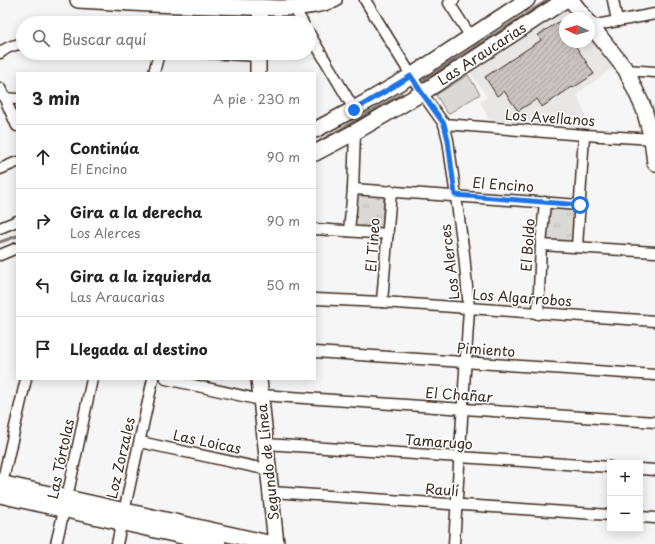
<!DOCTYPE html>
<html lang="es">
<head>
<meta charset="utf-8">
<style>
	:root { --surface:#fff; --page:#f6f6f6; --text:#222; --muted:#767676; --line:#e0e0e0 }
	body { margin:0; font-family:"Playpen Sans",sans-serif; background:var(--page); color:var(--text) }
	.controls { position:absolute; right:12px; bottom:12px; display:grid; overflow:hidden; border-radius:0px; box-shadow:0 2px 10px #0003 }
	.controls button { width:36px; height:36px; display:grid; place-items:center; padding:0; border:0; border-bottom:1px solid var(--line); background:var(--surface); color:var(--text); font:20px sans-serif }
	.compass { position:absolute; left:559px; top:12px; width:36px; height:36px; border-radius:50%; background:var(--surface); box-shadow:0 2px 10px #0003; rotate:274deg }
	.stop { position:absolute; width:12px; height:12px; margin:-9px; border:3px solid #1a73e8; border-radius:50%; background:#fff }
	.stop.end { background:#1a73e8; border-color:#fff; box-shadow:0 1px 4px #0008 }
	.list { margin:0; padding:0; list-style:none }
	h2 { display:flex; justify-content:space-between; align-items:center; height:52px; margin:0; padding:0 16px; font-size:17px }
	h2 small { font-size:13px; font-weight:400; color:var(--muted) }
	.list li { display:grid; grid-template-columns:26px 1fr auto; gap:12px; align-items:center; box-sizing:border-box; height:64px; padding:0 16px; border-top:1px solid var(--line) }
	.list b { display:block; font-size:15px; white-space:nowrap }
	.list p { margin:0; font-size:13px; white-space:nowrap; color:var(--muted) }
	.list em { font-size:13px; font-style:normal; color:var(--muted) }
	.icon { flex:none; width:22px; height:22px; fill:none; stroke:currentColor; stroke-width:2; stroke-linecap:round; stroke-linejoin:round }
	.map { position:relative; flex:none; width:655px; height:544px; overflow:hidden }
	.search { position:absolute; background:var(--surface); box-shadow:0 2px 10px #0003; left:16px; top:16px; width:300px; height:44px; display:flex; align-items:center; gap:10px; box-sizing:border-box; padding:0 14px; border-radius:22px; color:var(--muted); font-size:15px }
	.panel { position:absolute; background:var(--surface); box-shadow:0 2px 10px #0003; left:16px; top:72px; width:300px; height:308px; border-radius:0px }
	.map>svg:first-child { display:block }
	.built { fill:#e9e7e6 }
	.grass { fill:url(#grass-tufts); stroke:#8b827a }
	.garden { fill:#dbd9d6; stroke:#8b827a }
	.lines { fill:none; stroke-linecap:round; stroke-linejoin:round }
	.stream { stroke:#847972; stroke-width:3 }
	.building { fill:url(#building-hatch); stroke:#3b2a1e }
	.street-casing { stroke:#3b2a1e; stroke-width:13 }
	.secondary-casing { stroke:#3b2a1e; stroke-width:18 }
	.street { stroke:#fff; stroke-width:10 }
	.secondary { stroke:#fff; stroke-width:15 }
	.route { stroke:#1a73e8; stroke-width:5 }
	.labels { text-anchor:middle; stroke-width:3; stroke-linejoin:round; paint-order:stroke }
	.street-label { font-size:14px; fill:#3b2a1e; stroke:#fff }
</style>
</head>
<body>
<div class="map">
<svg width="655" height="544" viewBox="0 0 655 544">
	<defs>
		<pattern id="grass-tufts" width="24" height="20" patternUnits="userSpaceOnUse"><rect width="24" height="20" fill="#dbd9d6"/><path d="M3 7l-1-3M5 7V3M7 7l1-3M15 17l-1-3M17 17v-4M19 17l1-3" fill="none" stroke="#bdbab7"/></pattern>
		<pattern id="building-hatch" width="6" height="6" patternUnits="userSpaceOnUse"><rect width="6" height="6" fill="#c9c3c1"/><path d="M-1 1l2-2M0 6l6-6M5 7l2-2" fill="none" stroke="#a49f9c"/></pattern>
	</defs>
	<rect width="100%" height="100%" fill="#f7f6f6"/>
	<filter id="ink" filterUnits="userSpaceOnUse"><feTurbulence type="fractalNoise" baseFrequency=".025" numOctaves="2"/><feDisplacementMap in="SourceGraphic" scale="8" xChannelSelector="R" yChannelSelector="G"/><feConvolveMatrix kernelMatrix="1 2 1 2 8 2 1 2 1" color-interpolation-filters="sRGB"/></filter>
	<g filter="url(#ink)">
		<!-- built -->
		<path class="built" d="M562,11L568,12L573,18H565V42H589V37L614,67L577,94L590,127L489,120L480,102L487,97L470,72Z"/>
		<!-- grass -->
		<g class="grass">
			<path d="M356,194L384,195L382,229L352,228Z"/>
			<path d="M547,205L576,207L573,242L545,240Z"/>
		</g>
		<!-- garden -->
		<path class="garden" d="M468,75L480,94L448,114L436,95Z"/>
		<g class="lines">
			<!-- stream -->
			<g class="stream">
				<path d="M424,80L548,0"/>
				<path d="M315,144L402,94"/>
				<path d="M0,242L17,236"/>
			</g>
		</g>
		<!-- building -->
		<path class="building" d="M560,21L565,29V42H573L594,74L573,88L572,87L542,107L537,99L518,111L504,91L497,96L485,77L541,40L538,35Z"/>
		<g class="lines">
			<!-- street casing -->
			<g class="street-casing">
				<g id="street">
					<path d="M365,0L422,93L444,124L448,140L464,254L469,309L454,544"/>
					<path d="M454,0L449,3L471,37"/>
					<path d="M613,0L617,21"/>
					<path d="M294,8L303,23"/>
					<path d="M591,26L655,14"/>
					<path d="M309,33L354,109"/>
					<path d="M0,53C7,47 14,44 23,44"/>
					<path d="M208,53L258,56"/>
					<path d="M626,70L655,72"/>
					<path d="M154,73L158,57L156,53"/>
					<path d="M0,88L17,126"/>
					<path d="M5,98L17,99"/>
					<path d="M444,124L584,135L655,139"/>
					<path d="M0,169L17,162"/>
					<path d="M353,189L580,205"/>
					<path d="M0,228L17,221"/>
					<path d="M315,229L388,234"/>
					<path d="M349,231L353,189L355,132"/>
					<path d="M541,245L655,252"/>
					<path d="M577,247L584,135"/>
					<path d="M0,255L17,248"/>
					<path d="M315,299L382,302L655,321"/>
					<path d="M382,302L391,191"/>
					<path d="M538,314L541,245L545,202"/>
					<path d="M315,352L655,375"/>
					<path d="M166,379L261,400"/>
					<path d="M261,395L655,422"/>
					<path d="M140,442L269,470"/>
					<path d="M266,444L610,467"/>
					<path d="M640,469L655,470"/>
					<path d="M1,488L26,379"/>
					<path d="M271,492L610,515"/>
					<path d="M640,517L655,518"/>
					<path d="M56,544L67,498L92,379"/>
					<path d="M117,544L153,379"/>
				</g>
			</g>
			<!-- secondary casing -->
			<g class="secondary-casing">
				<g id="secondary">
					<path d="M78,0L150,4L280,8C298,8 317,6 334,0"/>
					<path d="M571,0L585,18"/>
					<path d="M260,23L261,8"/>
					<path d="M589,23L626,70L644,109L652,139L655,163"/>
					<path d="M258,73V53"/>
					<path d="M315,130L354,109L411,76L527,0"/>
					<path d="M315,153L355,132L422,93L565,0"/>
					<path d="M259,379L276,544"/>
					<path d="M0,483L268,543L269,544"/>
					<path d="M0,495L218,544"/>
				</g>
			</g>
			<!-- street -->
			<use href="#street" class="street"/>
			<!-- secondary -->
			<use href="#secondary" class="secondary"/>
		</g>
	</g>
	<g class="lines" filter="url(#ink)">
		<!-- route -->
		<path class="route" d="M354,110L411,76L422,93L444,124L448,140L455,195L580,205"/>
	</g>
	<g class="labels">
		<!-- street labels -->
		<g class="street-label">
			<text transform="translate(482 54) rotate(-33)" y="5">Las Araucarias</text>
			<text transform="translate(550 118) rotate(4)" y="5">Los Avellanos</text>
			<text transform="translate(503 185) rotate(4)" y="5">El Encino</text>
			<text transform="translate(373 245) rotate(-86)" y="5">El Tineo</text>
			<text transform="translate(528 245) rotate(-86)" y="5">El Boldo</text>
			<text transform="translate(450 262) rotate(-97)" y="5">Los Alerces</text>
			<text transform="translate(522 298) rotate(4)" y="5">Los Algarrobos</text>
			<text transform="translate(486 350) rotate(4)" y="5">Pimiento</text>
			<text transform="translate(459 395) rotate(4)" y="5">El Chañar</text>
			<text transform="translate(207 442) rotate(12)" y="5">Las Loicas</text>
			<text transform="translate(439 442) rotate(4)" y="5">Tamarugo</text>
			<text transform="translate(121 458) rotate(-77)" y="5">Loz Zorzales</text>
			<text transform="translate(61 459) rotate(-78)" y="5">Las Tórtolas</text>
			<text transform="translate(268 462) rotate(-96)" y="5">Segundo de Línea</text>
			<text transform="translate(442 490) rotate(4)" y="5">Raulí</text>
		</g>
	</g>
</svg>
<div class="controls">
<button>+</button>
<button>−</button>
</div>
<svg class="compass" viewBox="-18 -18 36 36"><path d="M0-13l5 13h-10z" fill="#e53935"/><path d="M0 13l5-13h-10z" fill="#767676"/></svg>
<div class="stop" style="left:580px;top:205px"></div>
<div class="stop end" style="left:354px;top:110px"></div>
<div class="search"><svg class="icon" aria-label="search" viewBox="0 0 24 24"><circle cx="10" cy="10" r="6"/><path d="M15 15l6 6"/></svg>Buscar aquí</div>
<section class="panel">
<h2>3 min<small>A pie · 230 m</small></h2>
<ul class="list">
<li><svg class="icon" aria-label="ahead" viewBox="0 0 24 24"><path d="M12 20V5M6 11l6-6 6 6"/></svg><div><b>Continúa</b><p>El Encino</p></div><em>90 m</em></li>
<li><svg class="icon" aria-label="right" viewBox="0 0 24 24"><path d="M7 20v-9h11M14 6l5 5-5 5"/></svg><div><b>Gira a la derecha</b><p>Los Alerces</p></div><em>90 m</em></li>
<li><svg class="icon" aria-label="left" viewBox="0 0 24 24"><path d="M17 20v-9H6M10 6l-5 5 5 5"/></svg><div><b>Gira a la izquierda</b><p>Las Araucarias</p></div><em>50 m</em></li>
<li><svg class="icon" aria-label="arrive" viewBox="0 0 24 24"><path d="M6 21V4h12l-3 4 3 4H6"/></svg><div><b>Llegada al destino</b></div></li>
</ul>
</section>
</div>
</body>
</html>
